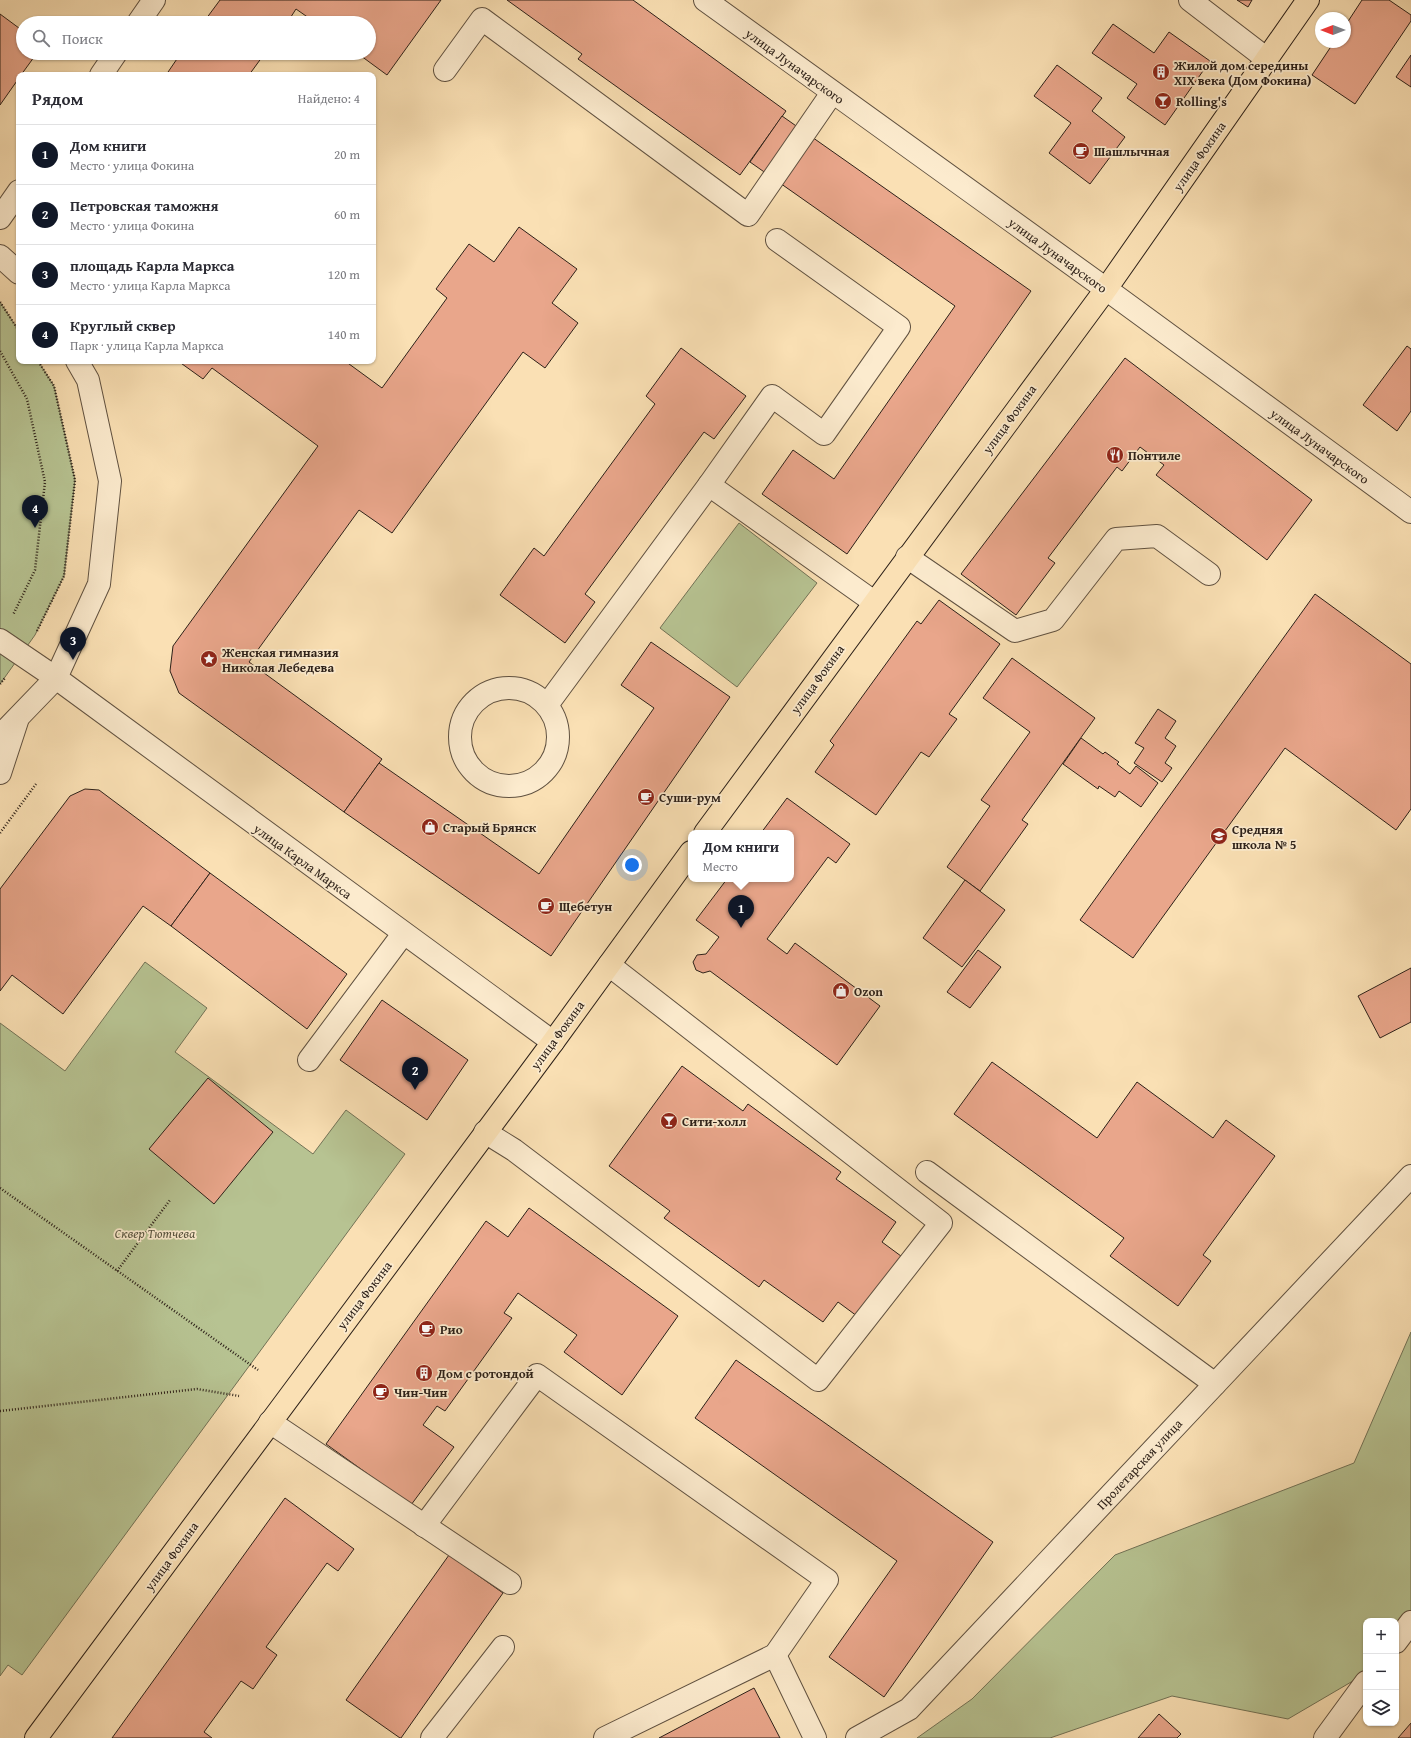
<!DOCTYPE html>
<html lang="ru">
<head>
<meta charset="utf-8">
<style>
	:root { --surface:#fff; --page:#f2f2f3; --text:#2b2b33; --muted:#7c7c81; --line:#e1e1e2; --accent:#111827 }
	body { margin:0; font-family:"Gentium Book Plus",serif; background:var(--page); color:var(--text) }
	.controls { position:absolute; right:12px; bottom:12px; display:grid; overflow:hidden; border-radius:8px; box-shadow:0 1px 3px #0004 }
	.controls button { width:36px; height:36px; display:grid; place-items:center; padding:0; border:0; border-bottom:1px solid var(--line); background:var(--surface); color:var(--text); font:20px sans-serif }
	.compass { position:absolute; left:1315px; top:12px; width:36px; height:36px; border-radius:50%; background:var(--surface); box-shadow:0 1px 3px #0004; rotate:270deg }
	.you { position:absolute; left:632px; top:865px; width:14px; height:14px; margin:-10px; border:3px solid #fff; border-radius:50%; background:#1a73e8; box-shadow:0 0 0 6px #1a73e833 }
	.badge { display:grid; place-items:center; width:26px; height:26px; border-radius:50%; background:var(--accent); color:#fff; font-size:13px; font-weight:700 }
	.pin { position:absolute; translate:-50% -33px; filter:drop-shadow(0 1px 2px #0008) }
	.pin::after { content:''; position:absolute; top:21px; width:14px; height:12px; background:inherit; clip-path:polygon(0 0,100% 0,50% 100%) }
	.popup { position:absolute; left:688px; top:830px; width:106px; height:52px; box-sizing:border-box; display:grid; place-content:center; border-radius:8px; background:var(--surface); filter:drop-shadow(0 1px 3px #0005); font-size:13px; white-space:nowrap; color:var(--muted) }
	.popup b { font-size:15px; color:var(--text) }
	.popup::after { content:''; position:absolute; left:50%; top:100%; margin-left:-8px; border:8px solid transparent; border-top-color:var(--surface) }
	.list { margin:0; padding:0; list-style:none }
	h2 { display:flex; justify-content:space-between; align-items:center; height:52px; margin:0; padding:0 16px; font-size:17px }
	h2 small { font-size:13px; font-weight:400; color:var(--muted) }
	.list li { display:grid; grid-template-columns:26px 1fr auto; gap:12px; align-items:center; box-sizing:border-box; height:60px; padding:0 16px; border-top:1px solid var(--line) }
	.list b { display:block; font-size:15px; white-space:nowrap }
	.list p { margin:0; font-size:13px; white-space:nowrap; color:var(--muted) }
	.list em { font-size:13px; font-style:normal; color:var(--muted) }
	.icon { flex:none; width:22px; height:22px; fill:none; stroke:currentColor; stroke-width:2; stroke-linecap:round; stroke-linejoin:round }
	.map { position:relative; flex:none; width:1411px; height:1738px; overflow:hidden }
	.search { position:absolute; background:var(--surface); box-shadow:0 1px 3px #0004; left:16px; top:16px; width:360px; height:44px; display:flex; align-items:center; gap:10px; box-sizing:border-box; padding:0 14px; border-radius:22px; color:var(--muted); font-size:15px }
	.panel { position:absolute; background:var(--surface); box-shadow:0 1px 3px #0004; left:16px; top:72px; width:360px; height:292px; border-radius:8px }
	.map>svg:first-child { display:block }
	.green { fill:#b7c392; stroke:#727256 }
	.building { fill:#e9a68b; stroke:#2d2119 }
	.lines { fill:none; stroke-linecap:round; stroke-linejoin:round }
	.minor-casing { stroke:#605140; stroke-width:24 }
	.major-casing { stroke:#2d2119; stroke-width:24 }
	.path { stroke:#2d2119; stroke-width:2.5; stroke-dasharray:1 2; stroke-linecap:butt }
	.minor { stroke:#fcebce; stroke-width:22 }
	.major { stroke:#fae0b4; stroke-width:22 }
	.labels { text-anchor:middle; stroke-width:3.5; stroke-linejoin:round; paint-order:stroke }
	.poi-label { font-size:13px; font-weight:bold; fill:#2d2119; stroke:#fcebce; text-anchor:start }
	.street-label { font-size:13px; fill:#2d2119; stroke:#fcebce }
	.park-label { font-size:13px; font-style:italic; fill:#56523d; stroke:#fcebce }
</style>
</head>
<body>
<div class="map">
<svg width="1411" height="1738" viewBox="0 0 1411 1738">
	<rect width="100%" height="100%" fill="#fae0b4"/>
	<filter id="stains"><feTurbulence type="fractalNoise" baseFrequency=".005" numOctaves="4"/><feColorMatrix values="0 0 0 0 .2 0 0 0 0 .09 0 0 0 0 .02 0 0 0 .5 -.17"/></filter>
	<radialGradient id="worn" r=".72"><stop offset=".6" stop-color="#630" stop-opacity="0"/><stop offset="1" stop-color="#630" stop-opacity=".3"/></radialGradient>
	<!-- green -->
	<g class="green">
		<path d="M0,302L19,331V361H38L54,386L75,480L64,576L35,635L0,684Z"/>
		<path d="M739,523L817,583L737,687L660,628Z"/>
		<path d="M145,962L207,1008L175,1052L313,1154L346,1110L405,1154L22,1675L8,1665L0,1676V1023L65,1071Z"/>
		<path d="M1411,1332V1613L1396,1631V1621H1366V1668L1358,1678L1288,1719L1172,1696L1050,1738H917L972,1699L1115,1555L1354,1463Z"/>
	</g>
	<!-- building -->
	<g class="building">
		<path d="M220,0H441L387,75L357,53H369V23H316L296,9L287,23H203Z"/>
		<path d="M507,0H633L786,111L740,175L578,59L582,54Z"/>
		<path d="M1237,0H1252L1248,7Z"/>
		<path d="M1362,0H1389L1411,15V21L1355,104L1312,75L1334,42H1345V26Z"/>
		<path d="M0,14L23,31V53H37L21,75H19V78L0,105Z"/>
		<path d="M1113,24L1154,53L1169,32L1210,61L1165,125L1127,98L1137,84L1092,53Z"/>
		<path d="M181,53H265L249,75H166Z"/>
		<path d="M1411,55V87L1396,77Z"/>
		<path d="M1057,65L1102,98L1092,111L1125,137L1090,184L1049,153L1071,123L1034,96Z"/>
		<path d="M782,116L1031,291L847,554L762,494L793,450L834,479L955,306L750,162Z"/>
		<path d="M519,227L577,269L552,303L578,323L545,368L523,352L392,533L359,510L249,662L382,759L344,812L179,693L170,671L173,646L318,446L212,368L203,379L178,361H345L382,388L447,298L436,289L469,244L494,262Z"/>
		<path d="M1407,346L1411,349V411L1397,431L1363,405Z"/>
		<path d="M681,348L746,396L714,439L704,432L585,594L595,602L565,643L500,595L534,548L544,556L655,404L646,396Z"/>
		<path d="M1125,358L1312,500L1267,560L1156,475L1164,465L1140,447L1122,471L1117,467L1048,558L1055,563L1016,615L961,574Z"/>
		<path d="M1315,594L1411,664V809L1396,830L1285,748L1133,958L1080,920Z"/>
		<path d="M939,600L1000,644L949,714L957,719L929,757L921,752L876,815L815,772L834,745L830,741L917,621L921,624Z"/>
		<path d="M651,642L730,697L551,956L344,812L379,763L539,874L654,708L621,685Z"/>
		<path d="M1012,658L1095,718L1022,820L1028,824L980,891L947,867L990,806L981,800L1030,732L983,698Z"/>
		<path d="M1158,709L1176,721L1165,738L1176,746L1165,763L1172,768L1162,782L1134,763L1144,748L1135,743Z"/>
		<path d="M1081,738L1103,754L1105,752L1119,762L1117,764L1130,774L1136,766L1158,783L1141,807L1119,791L1115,797L1099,786L1098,789L1063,764Z"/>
		<path d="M85,789L99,790L210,873L171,926L143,906L63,1014L12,975L0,991V889L70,796Z"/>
		<path d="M787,798L850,844L836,863L828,857L767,939L787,954L795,943L880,1006L837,1065L710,971L703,973L696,970L693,962L697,955L706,954L719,937L696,920L727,879H791V833H761Z"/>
		<path d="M210,873L347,974L307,1029L171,926Z"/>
		<path d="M965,880L1005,910L962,967L923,938Z"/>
		<path d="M978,950L1001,967L970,1008L947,992Z"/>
		<path d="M1411,968V1022L1380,1038L1358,996Z"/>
		<path d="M382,1000L468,1060L427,1120L340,1060Z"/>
		<path d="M992,1062L1097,1138L1137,1082L1213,1138L1226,1120L1275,1156L1203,1255L1211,1261L1178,1306L1110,1256L1124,1238L954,1114Z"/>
		<path d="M682,1066L743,1111L748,1104L841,1172L836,1179L896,1222L882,1242L905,1259L861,1319L838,1302L823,1322L764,1280L759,1287L664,1218L670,1211L609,1166Z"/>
		<path d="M208,1078L273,1132L214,1204L149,1149Z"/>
		<path d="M529,1208L678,1316L622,1395L564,1352L577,1335L518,1293L504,1313L512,1318L445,1411L437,1406L423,1425L454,1447L411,1505L326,1444L486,1221L508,1237Z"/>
		<path d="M736,1360L993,1542L884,1697L829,1657L897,1561L695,1418Z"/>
		<path d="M285,1498L354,1549L338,1571L327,1563L266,1647L277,1655L253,1689L241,1681L204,1732L212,1738H112Z"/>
		<path d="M449,1555L503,1593L401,1738H400L346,1700Z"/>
		<path d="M754,1688L780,1738H659Z"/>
		<path d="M1159,1714L1181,1734L1177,1738H1138Z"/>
		<path d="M1411,1723V1738H1398Z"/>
	</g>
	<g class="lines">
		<!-- minor casing -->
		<g class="minor-casing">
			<g id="minor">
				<path d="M705,0L1106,289L1411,512"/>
				<path d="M1190,0L1267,59"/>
				<path d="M138,23L154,0"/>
				<path d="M445,70L482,19L748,215L832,93"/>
				<path d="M101,75L116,53"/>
				<path d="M0,218L19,191"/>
				<path d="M0,256L19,273"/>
				<path d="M709,485L874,602"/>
				<path d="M907,557L1015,631L1053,620L1116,539L1157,536L1209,574"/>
				<path d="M0,640L56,678L553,1042"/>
				<circle cx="509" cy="737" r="49"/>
				<path d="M547,705L709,485L772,396L824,434L899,327L777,240"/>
				<path d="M0,736L56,678L99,584L110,481L88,380L77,361"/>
				<path d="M0,773L17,721"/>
				<path d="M309,1060L403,934"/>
				<path d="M485,1132L514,1150L818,1380L941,1223L609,965"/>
				<path d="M927,1172L1215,1384"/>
				<path d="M270,1422L510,1583"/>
				<path d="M424,1526L537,1375L827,1580L775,1655L605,1738"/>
				<path d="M1396,1642L1411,1622"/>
				<path d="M775,1655L815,1738"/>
				<path d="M432,1738L503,1647"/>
				<path d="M857,1738L909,1709L1411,1176"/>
				<path d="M1325,1738L1366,1682"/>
			</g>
		</g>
		<!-- major casing -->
		<g class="major-casing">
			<g id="major">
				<path d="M705,833L1106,289L1308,0"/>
				<path d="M36,1738L553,1042L691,852"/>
			</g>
		</g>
		<!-- path -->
		<g class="path">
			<path d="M0,302L19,331"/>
			<path d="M0,351L27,399L45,482L35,570L13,615"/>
			<path d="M37,631L64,576L75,480L54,386L38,361"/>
			<path d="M0,684L5,678"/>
			<path d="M0,833L36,784"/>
			<path d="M0,1188L258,1370"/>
			<path d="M117,1271L170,1200"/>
			<path d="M0,1411L197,1389L239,1396"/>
		</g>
		<!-- minor -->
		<use href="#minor" class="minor"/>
		<!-- major -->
		<use href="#major" class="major"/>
	</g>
	<!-- icons -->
	<defs>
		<g id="building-disc" transform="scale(0.9)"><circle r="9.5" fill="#8f2418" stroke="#fcebce"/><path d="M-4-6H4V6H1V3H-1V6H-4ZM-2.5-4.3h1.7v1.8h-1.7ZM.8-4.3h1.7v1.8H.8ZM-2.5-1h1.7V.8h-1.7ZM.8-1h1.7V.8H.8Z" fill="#fff"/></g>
		<g id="bar-disc" transform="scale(0.9)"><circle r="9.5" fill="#8f2418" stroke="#fcebce"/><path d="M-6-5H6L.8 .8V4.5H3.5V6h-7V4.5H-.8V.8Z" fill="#fff"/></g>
		<g id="cafe-disc" transform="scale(0.9)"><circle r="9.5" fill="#8f2418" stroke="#fcebce"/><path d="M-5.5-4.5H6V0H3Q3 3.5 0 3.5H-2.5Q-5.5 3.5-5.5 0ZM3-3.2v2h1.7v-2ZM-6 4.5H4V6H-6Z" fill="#fff"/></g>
		<g id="restaurant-disc" transform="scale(0.9)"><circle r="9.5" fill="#8f2418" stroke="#fcebce"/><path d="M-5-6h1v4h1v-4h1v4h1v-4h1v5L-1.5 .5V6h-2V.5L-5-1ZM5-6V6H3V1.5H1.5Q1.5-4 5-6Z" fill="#fff"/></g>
		<g id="sight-disc" transform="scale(0.9)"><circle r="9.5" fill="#8f2418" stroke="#fcebce"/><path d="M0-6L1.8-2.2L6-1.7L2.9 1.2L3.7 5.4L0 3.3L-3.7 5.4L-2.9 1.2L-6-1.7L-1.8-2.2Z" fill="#fff"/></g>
		<g id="shop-disc" transform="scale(0.9)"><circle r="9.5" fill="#8f2418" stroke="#fcebce"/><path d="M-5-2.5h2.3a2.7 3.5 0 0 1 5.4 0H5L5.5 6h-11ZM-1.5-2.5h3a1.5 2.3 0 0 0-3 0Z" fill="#fff"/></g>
		<g id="school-disc" transform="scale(0.9)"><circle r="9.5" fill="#8f2418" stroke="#fcebce"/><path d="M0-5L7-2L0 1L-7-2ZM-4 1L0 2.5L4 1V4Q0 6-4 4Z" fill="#fff"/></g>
	</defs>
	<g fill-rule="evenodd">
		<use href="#building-disc" x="1161" y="72"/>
		<use href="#bar-disc" x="1163" y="101"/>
		<use href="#cafe-disc" x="1081" y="151"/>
		<use href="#restaurant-disc" x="1115" y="455"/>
		<use href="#sight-disc" x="209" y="659"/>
		<use href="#cafe-disc" x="646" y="797"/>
		<use href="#shop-disc" x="430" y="827"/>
		<use href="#school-disc" x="1219" y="836"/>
		<use href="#cafe-disc" x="546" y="906"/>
		<use href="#shop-disc" x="841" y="991"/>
		<use href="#bar-disc" x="669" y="1121"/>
		<use href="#cafe-disc" x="427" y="1329"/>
		<use href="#building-disc" x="424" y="1373"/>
		<use href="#cafe-disc" x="381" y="1392"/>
	</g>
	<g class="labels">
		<!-- poi labels -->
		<g class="poi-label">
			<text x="1174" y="70">Жилой дом середины<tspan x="1174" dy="15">XIX века (Дом Фокина)</tspan></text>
			<text x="1176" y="106">Rolling's</text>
			<text x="1094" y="156">Шашлычная</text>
			<text x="1128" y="460">Понтиле</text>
			<text x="222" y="657">Женская гимназия<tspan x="222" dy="15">Николая Лебедева</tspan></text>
			<text x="659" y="802">Суши-рум</text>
			<text x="443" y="832">Старый Брянск</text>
			<text x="1232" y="834">Средняя<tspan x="1232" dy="15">школа № 5</tspan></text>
			<text x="559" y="911">Щебетун</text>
			<text x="854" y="996">Ozon</text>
			<text x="682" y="1126">Сити-холл</text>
			<text x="440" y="1334">Рио</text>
			<text x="437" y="1378">Дом с ротондой</text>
			<text x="394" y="1397">Чин-Чин</text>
		</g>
		<!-- street labels -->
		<g class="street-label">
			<text transform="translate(795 66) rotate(36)" y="5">улица Луначарского</text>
			<text transform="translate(1199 156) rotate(-55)" y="5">улица Фокина</text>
			<text transform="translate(1058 255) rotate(36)" y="5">улица Луначарского</text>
			<text transform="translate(1009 419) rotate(-54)" y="5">улица Фокина</text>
			<text transform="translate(1320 446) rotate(36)" y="5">улица Луначарского</text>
			<text transform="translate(817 679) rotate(-54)" y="5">улица Фокина</text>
			<text transform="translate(303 861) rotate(36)" y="5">улица Карла Маркса</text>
			<text transform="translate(557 1035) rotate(-54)" y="5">улица Фокина</text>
			<text transform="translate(364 1295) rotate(-53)" y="5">улица Фокина</text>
			<text transform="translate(1139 1464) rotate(-47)" y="5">Пролетарская улица</text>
			<text transform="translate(171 1556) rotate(-54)" y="5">улица Фокина</text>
		</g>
		<!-- park labels -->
		<g class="park-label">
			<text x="155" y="1238">Сквер Тютчева</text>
		</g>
	</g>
	<rect width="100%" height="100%" filter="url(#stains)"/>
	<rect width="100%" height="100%" fill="url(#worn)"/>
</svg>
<div class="controls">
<button>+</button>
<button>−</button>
<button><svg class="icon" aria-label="layers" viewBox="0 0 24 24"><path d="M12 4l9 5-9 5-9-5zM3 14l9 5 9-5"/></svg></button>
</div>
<svg class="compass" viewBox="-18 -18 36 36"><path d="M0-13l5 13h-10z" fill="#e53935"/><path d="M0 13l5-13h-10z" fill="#7c7c81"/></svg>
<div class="you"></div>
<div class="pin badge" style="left:741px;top:928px">1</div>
<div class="popup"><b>Дом книги</b>Место</div>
<div class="pin badge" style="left:415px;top:1090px">2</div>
<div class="pin badge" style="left:73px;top:660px">3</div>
<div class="pin badge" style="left:35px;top:528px">4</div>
<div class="search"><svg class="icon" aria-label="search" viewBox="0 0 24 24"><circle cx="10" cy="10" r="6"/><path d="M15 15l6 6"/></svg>Поиск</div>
<section class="panel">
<h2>Рядом<small>Найдено: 4</small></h2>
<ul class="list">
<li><span class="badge">1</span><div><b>Дом книги</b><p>Место · улица Фокина</p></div><em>20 m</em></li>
<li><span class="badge">2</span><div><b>Петровская таможня</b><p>Место · улица Фокина</p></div><em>60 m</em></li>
<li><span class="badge">3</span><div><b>площадь Карла Маркса</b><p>Место · улица Карла Маркса</p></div><em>120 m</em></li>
<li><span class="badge">4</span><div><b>Круглый сквер</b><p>Парк · улица Карла Маркса</p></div><em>140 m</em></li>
</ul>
</section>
</div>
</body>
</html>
